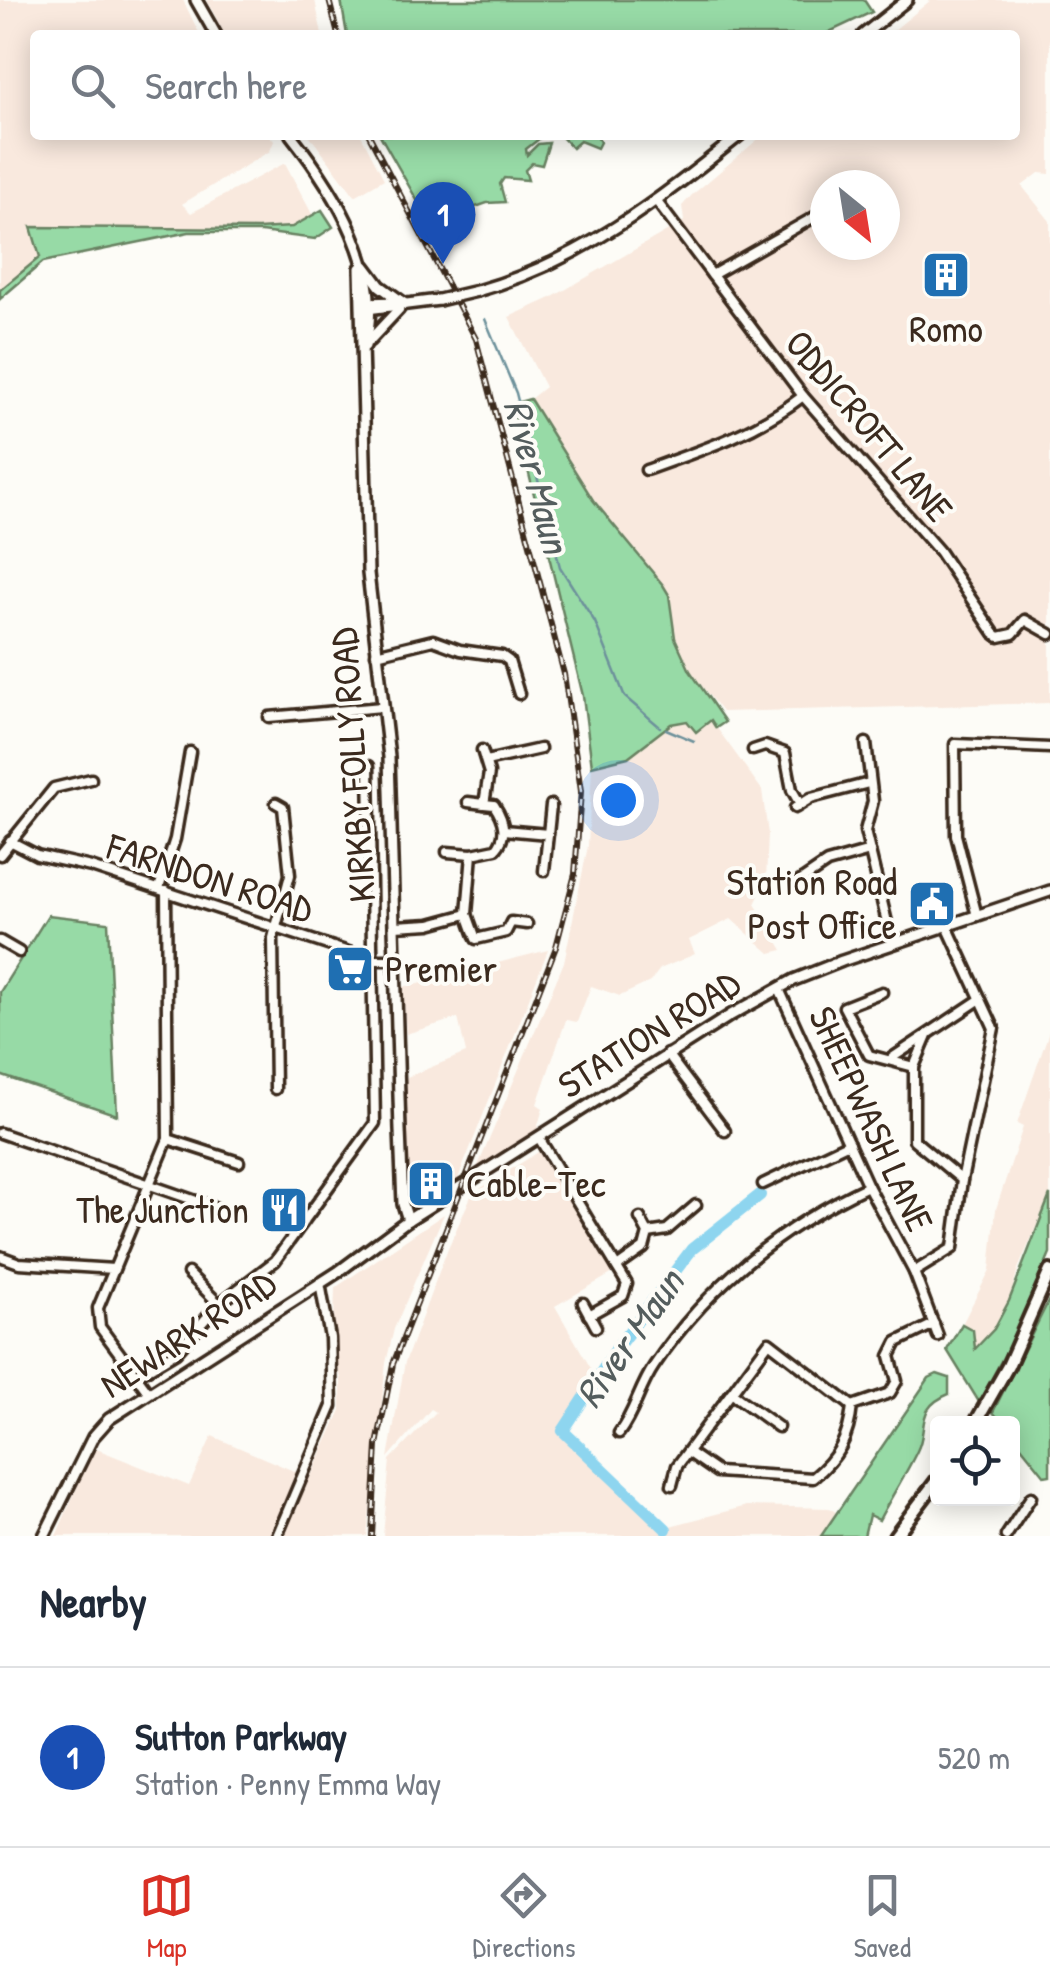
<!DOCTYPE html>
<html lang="en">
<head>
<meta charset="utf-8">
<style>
	:root { --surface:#fff; --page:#f2f2f3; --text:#1f2937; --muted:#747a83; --line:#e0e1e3; --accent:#d93025 }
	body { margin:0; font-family:"Patrick Hand",sans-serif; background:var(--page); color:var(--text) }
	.controls { position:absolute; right:30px; bottom:30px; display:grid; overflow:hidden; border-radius:10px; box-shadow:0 5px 25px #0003 }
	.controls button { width:90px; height:90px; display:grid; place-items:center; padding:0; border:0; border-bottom:2px solid var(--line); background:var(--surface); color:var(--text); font:50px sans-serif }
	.compass { position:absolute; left:810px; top:170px; width:90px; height:90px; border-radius:50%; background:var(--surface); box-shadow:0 5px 25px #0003; rotate:150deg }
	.you { position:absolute; left:618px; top:800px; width:35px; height:35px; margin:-25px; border:8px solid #fff; border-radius:50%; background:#1a73e8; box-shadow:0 0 0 15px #1a73e833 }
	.badge { display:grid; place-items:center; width:65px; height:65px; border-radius:50%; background:var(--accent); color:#fff; font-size:32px; font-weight:700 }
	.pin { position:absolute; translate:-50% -82px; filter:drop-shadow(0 2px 5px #0008) }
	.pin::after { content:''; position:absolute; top:52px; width:35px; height:30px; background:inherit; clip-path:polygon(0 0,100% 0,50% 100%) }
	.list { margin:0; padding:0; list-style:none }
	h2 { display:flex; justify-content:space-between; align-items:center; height:130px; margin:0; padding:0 40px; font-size:42px }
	h2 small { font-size:32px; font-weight:400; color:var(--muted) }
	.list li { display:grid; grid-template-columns:65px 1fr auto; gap:30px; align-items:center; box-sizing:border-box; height:180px; padding:0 40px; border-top:2px solid var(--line) }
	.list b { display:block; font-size:38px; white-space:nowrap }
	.list p { margin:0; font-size:32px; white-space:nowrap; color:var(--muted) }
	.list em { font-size:32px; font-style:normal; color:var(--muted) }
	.icon { flex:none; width:55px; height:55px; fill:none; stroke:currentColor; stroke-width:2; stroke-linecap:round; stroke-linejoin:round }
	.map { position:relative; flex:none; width:1050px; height:1536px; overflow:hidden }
	.search { position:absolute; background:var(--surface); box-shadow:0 5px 25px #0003; left:30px; right:30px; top:30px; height:110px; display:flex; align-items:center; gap:25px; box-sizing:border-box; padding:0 35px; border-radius:10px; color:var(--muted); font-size:38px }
	.sheet { height:310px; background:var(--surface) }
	nav { display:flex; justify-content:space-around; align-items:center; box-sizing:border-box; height:140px; border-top:2px solid var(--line); background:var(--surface); font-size:28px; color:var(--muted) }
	nav a { display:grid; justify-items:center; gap:5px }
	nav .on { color:var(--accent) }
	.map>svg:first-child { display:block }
	.built { fill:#f9e9de; fill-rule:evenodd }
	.green { fill:#97daa6; stroke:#698262; stroke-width:2.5 }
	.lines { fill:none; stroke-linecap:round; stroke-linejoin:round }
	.stream { stroke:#6d919b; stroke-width:2.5 }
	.river { stroke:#8ed5ef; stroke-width:12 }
	.minor-casing { stroke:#3b2a1e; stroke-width:15 }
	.major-casing { stroke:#3b2a1e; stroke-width:16 }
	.highway-casing { stroke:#3b2a1e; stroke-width:18 }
	.minor { stroke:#fdfcf7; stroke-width:8 }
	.major { stroke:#fdfcf7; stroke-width:9 }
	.highway { stroke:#fdfcf7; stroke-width:10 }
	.rail-casing { stroke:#3b2a1e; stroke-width:6 }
	.rail { stroke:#fdfcf7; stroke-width:2.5; stroke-dasharray:8; stroke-linecap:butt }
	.major-bridge-casing { stroke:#3b2a1e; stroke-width:16; stroke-linecap:butt }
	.major-bridge { stroke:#fdfcf7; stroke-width:9 }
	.labels { text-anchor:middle; stroke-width:8; stroke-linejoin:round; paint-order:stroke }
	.poi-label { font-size:38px; fill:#3b2a1e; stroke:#fdfcf7; text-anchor:end }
	.street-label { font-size:38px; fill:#3b2a1e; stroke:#fdfcf7 }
	.water-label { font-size:40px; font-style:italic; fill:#545d5d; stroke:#fdfcf7 }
</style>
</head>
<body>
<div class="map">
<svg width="1050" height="1536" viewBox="0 0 1050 1536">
	<rect width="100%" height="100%" fill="#fdfcf7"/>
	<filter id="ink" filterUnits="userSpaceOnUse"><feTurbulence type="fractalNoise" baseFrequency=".01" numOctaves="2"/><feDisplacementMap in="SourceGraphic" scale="20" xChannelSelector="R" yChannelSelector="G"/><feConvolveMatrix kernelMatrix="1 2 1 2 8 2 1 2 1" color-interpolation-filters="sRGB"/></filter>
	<g filter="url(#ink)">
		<!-- built -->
		<g class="built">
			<path d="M0,0H183L200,35H35V135H269L274,141L270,151L182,204L191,213L285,163L313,216L292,227L258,229L32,228L40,257L0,290Z"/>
			<path d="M207,0H315L322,35H225Z"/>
			<path d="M931,0H1050V174L1039,173L1022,186L1050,221V703L722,712L690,671L675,637L669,595L663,585L593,500L530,399L545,387L509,317L551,298L684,221L682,206L692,195L763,135H1015V35H888ZM825,185H885V245H825Z"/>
			<path d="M309,135H361L384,179L355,196Z"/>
			<path d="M711,720L762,790L768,834L766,881L755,904L783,950L770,953L731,919L689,940L695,954L660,969L650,982L620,996L591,986L577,1022L566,1020L537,1104L543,1108L537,1129L475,1173L564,962L588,846L592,766L628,757L671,724Z"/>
			<path d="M548,950L456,1184L421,1207L408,1186L403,1089L407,1077L466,1053L458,1018L406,1034L403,987Z"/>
			<path d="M1050,1029V1195L1018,1269L1009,1301L994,1329L975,1350L973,1330L962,1324L990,1270L996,1209L1023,1127L1017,1124Z"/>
			<path d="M543,1149L615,1272L555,1306L597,1379L558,1434L666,1527L747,1506L829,1508L836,1512L821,1536H383L390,1460L436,1412L431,1409L388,1458L405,1362L448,1248L472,1194Z"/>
			<path d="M444,1214L394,1329L386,1363L367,1536H56L94,1448L189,1486L212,1436L310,1478L341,1410V1378L333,1351L335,1288Z"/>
		</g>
		<!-- green -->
		<g class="green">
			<path d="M341,0H864L872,12L823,35H347Z"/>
			<path d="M380,135H544L526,149L527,155L538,144L549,143L542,165L532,163L525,170L528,180L504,178L500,184L505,202L487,203L430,223Z"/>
			<path d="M560,135H596L600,142L597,148L580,141L572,148Z"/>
			<path d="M322,210L333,227L315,239L261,232H189L43,262L0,299V290L40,257L31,227L258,229L292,227Z"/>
			<path d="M530,399L593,500L663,585L669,595L675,638L690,671L725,722L716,728L711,720L696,732L687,721L671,724L628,757L592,766L583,696L512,404Z"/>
			<path d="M48,915L108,922L117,1115L0,1075V992Z"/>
			<path d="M1050,1195V1253L1016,1333L979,1402L947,1350L962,1324L973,1330L975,1349L994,1329L1009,1301Z"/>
			<path d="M1050,1298V1475L1045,1476L1013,1436L1012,1424L1002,1423L993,1412Z"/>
			<path d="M937,1374L949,1378V1394C914,1408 929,1428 917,1451C906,1474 891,1497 879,1520L869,1515L864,1536H821L929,1378Z"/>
		</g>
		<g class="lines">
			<!-- stream -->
			<g class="stream">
				<path d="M485,319L516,393L560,567L595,622L625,697L660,727"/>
				<path d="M666,729L694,741"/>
			</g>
			<!-- river -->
			<path class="river" d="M666,1529L563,1431L619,1345L692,1249L760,1195"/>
			<!-- minor casing -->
			<g class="minor-casing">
				<g id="minor">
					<path d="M657,202L803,396L939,551L994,633L999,637L1013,634L1025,620L1050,634"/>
					<path d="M712,275L825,211"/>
					<path d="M646,470C703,450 755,433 803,396"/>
					<path d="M376,654L433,640L460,650L502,656L509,661L519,694"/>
					<path d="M269,717L382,707"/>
					<path d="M866,743L873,801L865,831L892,943"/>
					<path d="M753,750L765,746L785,753L792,790L800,804"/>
					<path d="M486,761L540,749"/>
					<path d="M468,802L484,804"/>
					<path d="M795,808L811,798L869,783"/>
					<path d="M504,830L548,834L544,871"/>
					<path d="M548,834L551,805"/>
					<path d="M10,841L37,855L91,867L373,960H395"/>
					<path d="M447,852L472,854"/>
					<path d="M0,855L54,788L91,779"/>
					<path d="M799,882L827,863L870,851"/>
					<path d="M159,888L175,839L190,752"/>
					<path d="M467,914L472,854L496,849C508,835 504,820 494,805L484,804L489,773L482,750"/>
					<path d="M977,916L956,835L955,744L1050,748"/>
					<path d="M395,926L430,924L467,914L476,939L506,932L511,922L527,924"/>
					<path d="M0,941L19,952"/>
					<path d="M779,989L868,1186L914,1272L938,1336"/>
					<path d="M882,992L844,1007L869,1055L914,1067V1140L962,1180"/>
					<path d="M667,1054L725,1131"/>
					<path d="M892,1058L979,1000"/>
					<path d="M914,1067L927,1036"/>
					<path d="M275,1089L273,938L290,875L283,807L276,803"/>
					<path d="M0,1133L231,1213"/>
					<path d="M539,1138L627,1284L623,1296L589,1315"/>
					<path d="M168,1139L239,1162"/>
					<path d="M763,1184L849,1143"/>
					<path d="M648,1233L667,1230L696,1205"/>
					<path d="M0,1256L19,1263L114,1269"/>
					<path d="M617,1267L644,1248L648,1233L640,1218"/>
					<path d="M914,1272L953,1248L962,1180L994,1028L947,926"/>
					<path d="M188,1273L219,1304"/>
					<path d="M583,1303L596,1327"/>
					<path d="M136,1376L176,1352L219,1304L275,1261L375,1123L369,766"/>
					<path d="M148,1392L100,1327L98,1308L168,1139L166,891"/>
					<path d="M731,1393L778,1427"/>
					<path d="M619,1433C635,1412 639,1388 654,1366C708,1285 781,1227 868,1186"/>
					<path d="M688,1452L717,1472L813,1478C838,1458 849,1438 852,1406L890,1393L897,1381L890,1356L897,1342L934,1324"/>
					<path d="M672,1485L677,1466L769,1342L852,1406"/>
					<path d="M277,1536L332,1406L330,1338L320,1283"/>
					<path d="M1006,1536L1031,1497"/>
				</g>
			</g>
			<!-- major casing -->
			<g class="major-casing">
				<g id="major">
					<path d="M196,0L216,35"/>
					<path d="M863,35L907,0"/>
					<path d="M291,135C336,192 385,271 365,346"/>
					<path d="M365,266L380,286L405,304"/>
					<path d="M360,268L368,573L389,757L400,1130L403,1204L408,1220"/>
					<path d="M477,291C580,262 658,201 740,135"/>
					<path d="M364,303L398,302"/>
					<path d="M367,309L439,300"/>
					<path d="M369,341L399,309"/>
					<path d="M44,1536L93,1437L109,1419L338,1272L408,1220L731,1015L794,980L842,961L1050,891"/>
				</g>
			</g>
			<!-- highway casing -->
			<g class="highway-casing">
				<g id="highway">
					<path d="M975,1424L1008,1366L1050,1271"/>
					<path d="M895,1536L938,1479"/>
				</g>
			</g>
			<!-- minor -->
			<use href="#minor" class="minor"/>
			<!-- major -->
			<use href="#major" class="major"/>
			<!-- highway -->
			<use href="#highway" class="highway"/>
			<!-- rail casing -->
			<g class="rail-casing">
				<g id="rail">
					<path d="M329,0L338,35"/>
					<path d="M369,135L476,339L564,674L581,791L575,874L556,947L393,1364L377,1445L372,1536"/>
				</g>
			</g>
			<!-- rail -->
			<use href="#rail" class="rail"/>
			<!-- major-bridge casing -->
			<g class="major-bridge-casing">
				<path id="major-bridge" d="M439,300L477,291"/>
			</g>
			<!-- major-bridge -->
			<use href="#major-bridge" class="major-bridge"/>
		</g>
	</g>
	<!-- icons -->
	<defs>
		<g id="building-square" transform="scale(2.5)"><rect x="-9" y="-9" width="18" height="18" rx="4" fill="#1f6fb2" stroke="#fdfcf7"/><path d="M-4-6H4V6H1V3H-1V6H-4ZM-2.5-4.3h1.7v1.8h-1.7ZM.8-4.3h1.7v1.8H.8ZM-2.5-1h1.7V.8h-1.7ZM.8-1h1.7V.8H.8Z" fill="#fff"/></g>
		<g id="civic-square" transform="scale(2.5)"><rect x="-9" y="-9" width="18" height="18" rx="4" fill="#1f6fb2" stroke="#fdfcf7"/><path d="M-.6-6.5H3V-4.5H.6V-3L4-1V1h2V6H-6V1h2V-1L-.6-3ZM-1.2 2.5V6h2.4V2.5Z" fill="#fff"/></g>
		<g id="supermarket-square" transform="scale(2.5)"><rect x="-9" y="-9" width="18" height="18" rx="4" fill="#1f6fb2" stroke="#fdfcf7"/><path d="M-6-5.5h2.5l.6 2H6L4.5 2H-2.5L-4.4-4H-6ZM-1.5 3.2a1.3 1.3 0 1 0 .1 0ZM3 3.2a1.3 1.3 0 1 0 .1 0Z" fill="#fff"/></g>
		<g id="restaurant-square" transform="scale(2.5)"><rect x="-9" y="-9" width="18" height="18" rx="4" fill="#1f6fb2" stroke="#fdfcf7"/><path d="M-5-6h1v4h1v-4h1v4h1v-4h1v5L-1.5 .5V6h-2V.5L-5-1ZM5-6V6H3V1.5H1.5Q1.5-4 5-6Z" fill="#fff"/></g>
	</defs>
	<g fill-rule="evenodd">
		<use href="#building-square" x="946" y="275"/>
		<use href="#civic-square" x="932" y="904"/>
		<use href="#supermarket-square" x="350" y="969"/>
		<use href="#building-square" x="431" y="1184"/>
		<use href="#restaurant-square" x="284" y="1210"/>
	</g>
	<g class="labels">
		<!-- poi labels -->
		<g class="poi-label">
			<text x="946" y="342" text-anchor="middle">Romo</text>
			<text x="897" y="895">Station Road<tspan x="897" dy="44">Post Office</tspan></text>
			<text x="385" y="982" text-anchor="start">Premier</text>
			<text x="466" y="1197" text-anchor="start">Cable-Tec</text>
			<text x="249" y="1223">The Junction</text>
		</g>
		<!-- street labels -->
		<g class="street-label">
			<text transform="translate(869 426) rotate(50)" y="13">ODDICROFT LANE</text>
			<text transform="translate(353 765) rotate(-94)" y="13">KIRKBY FOLLY ROAD</text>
			<text transform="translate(210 878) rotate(18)" y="13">FARNDON ROAD</text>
			<text transform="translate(649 1034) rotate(-32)" y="13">STATION ROAD</text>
			<text transform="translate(871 1119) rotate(65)" y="13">SHEEPWASH LANE</text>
			<text transform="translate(188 1334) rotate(-33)" y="13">NEWARK ROAD</text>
		</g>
		<!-- water labels -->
		<g class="water-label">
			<text transform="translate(537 476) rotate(75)" y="14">River Maun</text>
			<text transform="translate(629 1338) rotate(-55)" y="14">River Maun</text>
		</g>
	</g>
</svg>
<div class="controls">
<button><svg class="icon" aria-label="locate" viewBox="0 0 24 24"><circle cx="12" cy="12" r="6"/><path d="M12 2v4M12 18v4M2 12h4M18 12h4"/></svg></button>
</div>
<svg class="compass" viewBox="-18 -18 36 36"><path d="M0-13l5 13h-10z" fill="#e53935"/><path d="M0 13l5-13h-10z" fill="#747a83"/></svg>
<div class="you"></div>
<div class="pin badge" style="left:443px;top:264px;background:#1a4fb4">1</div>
<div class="search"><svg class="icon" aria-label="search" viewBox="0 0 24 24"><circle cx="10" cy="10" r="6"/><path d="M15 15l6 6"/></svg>Search here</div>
</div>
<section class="sheet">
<h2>Nearby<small></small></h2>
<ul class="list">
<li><span class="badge" style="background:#1a4fb4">1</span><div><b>Sutton Parkway</b><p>Station · Penny Emma Way</p></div><em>520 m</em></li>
</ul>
</section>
<nav>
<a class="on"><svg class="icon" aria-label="map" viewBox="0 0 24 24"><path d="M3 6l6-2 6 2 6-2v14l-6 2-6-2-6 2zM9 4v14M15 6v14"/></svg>Map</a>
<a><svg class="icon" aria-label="directions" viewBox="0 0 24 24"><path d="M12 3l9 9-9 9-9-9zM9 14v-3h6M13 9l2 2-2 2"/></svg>Directions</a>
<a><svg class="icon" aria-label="saved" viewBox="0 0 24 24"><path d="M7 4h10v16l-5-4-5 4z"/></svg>Saved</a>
</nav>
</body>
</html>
